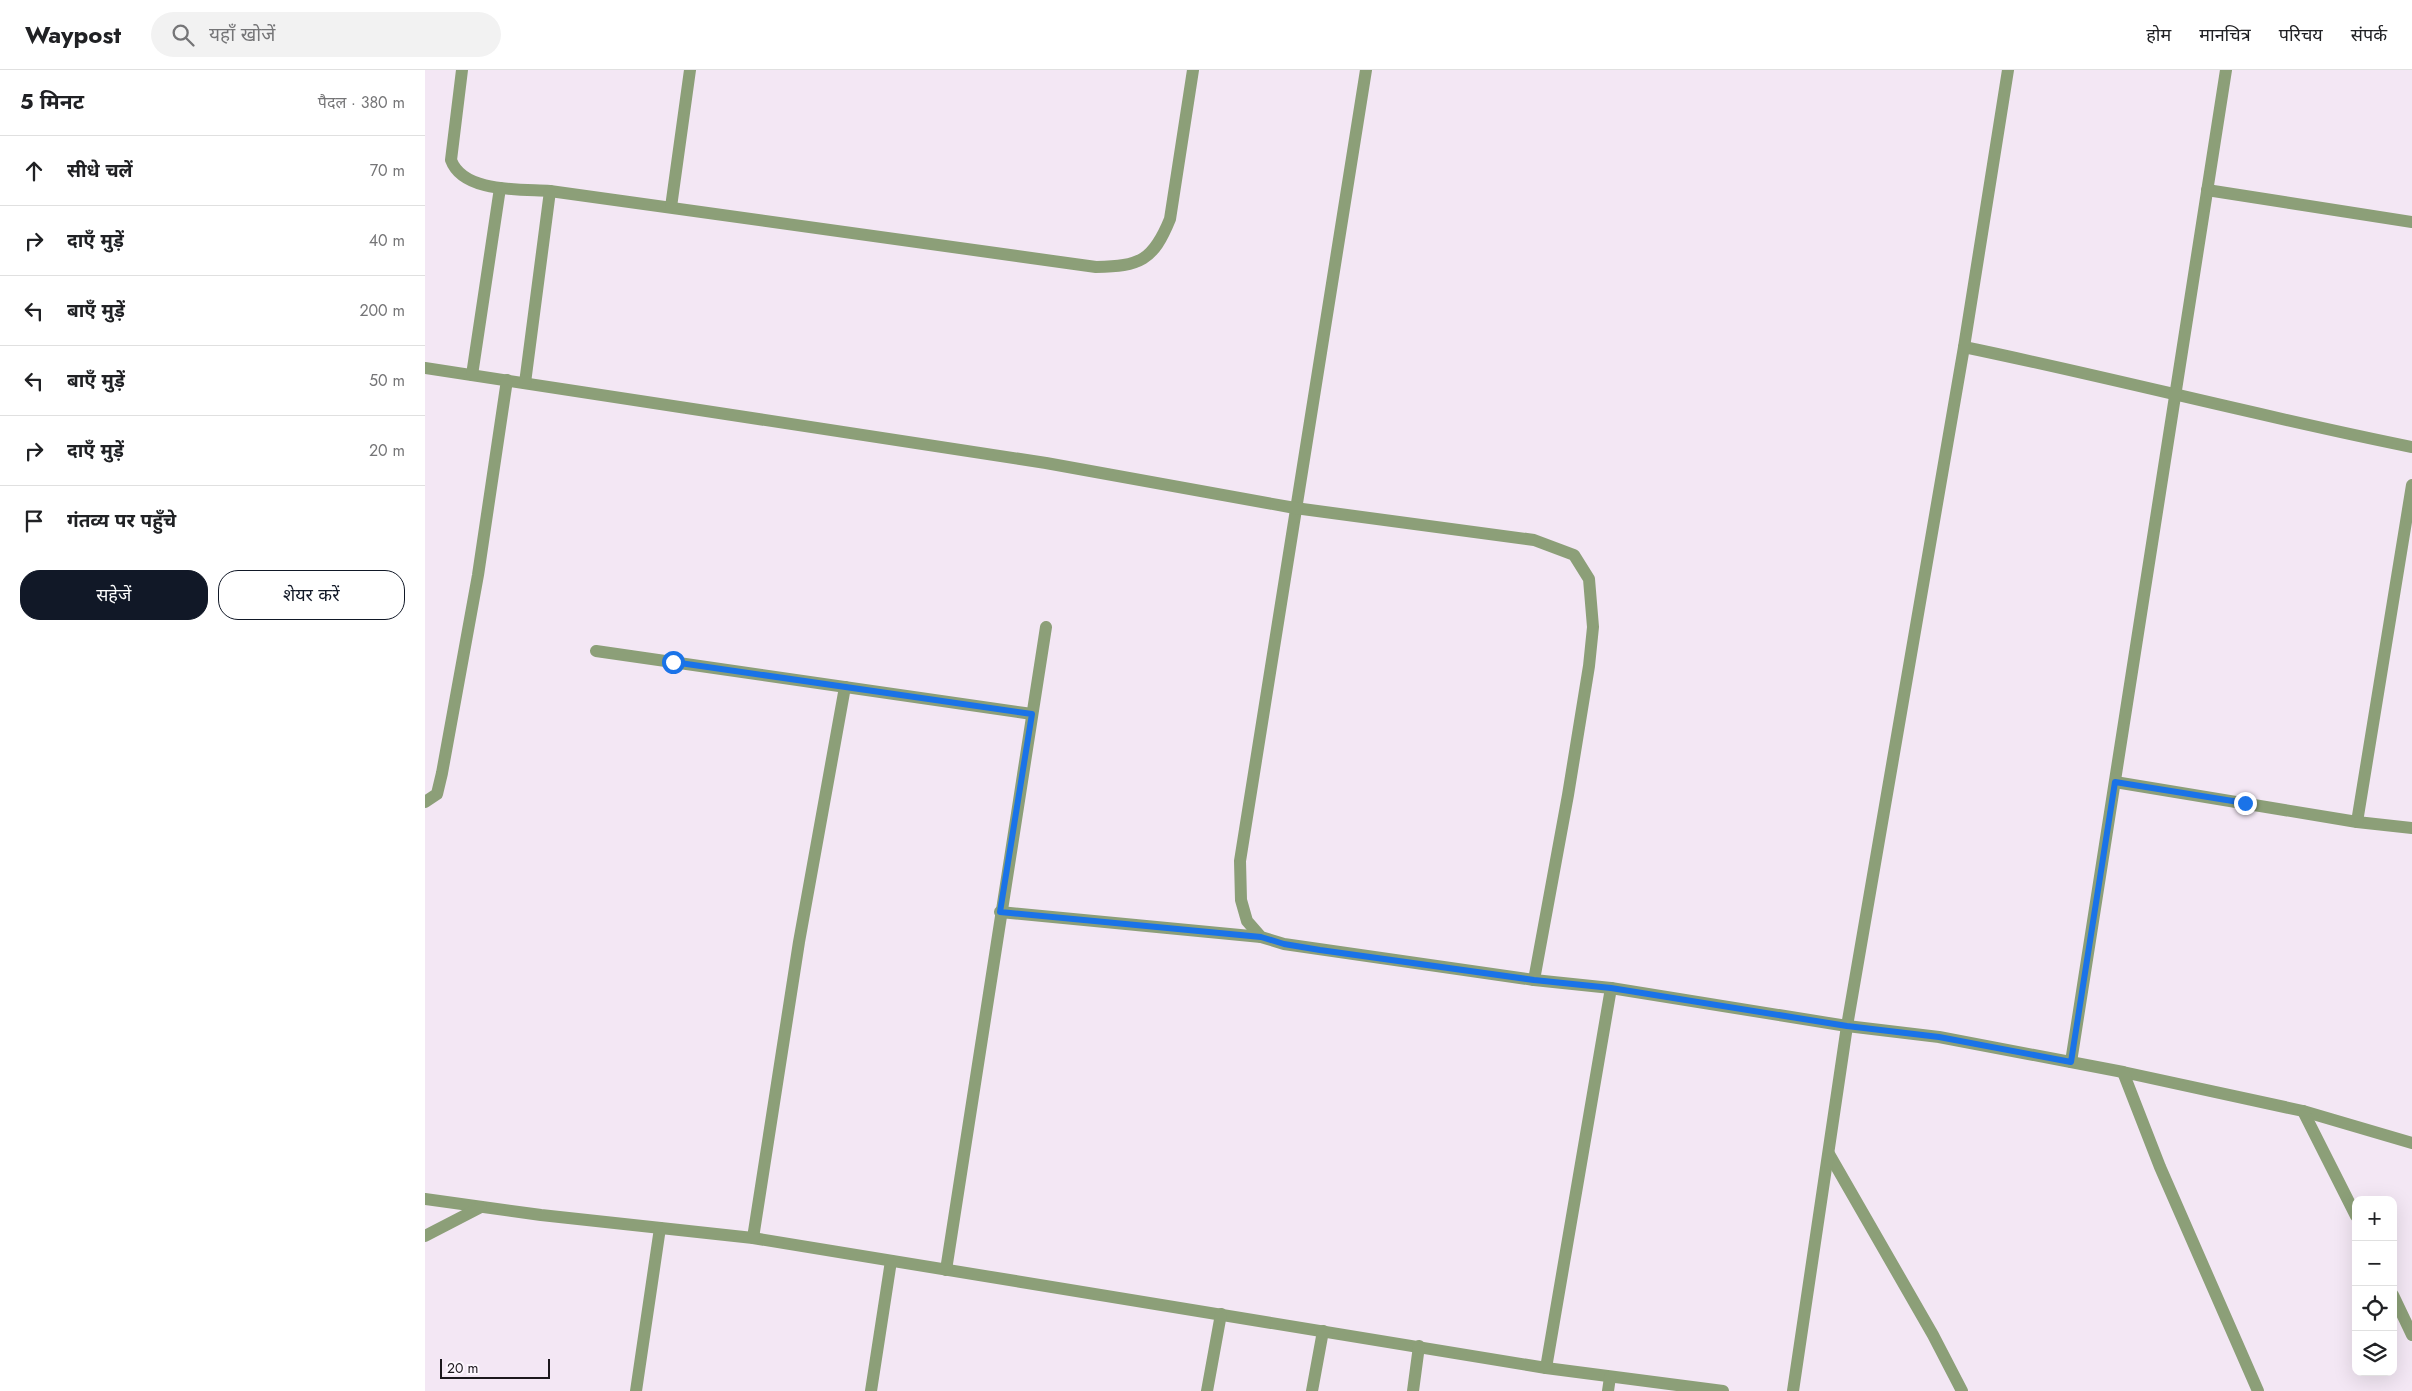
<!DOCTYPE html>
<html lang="hi">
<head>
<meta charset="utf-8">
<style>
	:root { --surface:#fff; --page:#f2f2f2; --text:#202124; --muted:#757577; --line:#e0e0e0; --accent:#111827 }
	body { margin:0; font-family:Jost,"Noto Sans Devanagari",sans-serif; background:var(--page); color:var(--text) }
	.controls { position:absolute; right:15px; bottom:15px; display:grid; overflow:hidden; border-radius:10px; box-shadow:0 5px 20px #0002 }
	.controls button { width:45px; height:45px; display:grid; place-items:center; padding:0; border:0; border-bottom:1px solid var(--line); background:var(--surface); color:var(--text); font:25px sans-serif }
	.scale { position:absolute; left:15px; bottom:12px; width:110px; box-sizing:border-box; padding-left:5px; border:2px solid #1b171c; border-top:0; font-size:14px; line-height:18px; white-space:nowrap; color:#1b171c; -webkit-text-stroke:4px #fdf6fe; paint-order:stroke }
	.stop { position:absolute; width:15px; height:15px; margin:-11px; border:4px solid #1a73e8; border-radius:50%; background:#fff }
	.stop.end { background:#1a73e8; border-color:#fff; box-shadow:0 1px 5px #0008 }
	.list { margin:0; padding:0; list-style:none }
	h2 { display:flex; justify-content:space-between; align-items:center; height:65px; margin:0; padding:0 20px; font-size:21px }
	h2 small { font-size:16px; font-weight:400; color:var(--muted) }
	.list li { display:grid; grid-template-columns:32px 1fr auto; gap:15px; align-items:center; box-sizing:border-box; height:70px; padding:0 20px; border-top:1px solid var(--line) }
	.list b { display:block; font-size:19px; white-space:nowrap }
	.list em { font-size:16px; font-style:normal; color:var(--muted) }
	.actions { display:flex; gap:10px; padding:15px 20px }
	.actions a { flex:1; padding:11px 0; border:1px solid var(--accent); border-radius:20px; text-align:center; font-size:18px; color:var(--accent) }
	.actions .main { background:var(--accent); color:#fff }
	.icon { flex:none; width:28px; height:28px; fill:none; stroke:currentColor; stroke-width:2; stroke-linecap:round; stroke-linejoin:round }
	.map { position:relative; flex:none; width:1987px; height:1321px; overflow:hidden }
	header { display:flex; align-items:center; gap:30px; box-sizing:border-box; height:70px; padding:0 25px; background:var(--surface); border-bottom:1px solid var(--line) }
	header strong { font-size:24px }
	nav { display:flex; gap:28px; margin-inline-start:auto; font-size:18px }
	.search { width:350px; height:45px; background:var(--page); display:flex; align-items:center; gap:12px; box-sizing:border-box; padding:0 18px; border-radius:28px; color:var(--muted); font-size:19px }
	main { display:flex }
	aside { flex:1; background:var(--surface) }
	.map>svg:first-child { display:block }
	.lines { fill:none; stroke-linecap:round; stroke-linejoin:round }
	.minor { stroke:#8c9f78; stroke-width:12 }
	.route { stroke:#1a73e8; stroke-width:6 }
</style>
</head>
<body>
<header>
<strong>Waypost</strong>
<div class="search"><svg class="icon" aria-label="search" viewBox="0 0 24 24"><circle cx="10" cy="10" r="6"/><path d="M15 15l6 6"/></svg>यहाँ खोजें</div>
<nav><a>होम</a><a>मानचित्र</a><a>परिचय</a><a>संपर्क</a></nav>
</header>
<main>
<aside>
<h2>5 मिनट<small>पैदल · 380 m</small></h2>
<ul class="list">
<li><svg class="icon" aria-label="ahead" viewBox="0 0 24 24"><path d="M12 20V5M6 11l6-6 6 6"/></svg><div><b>सीधे चलें</b></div><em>70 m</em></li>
<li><svg class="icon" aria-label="right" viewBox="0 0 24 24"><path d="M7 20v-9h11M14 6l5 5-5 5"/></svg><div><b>दाएँ मुड़ें</b></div><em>40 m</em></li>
<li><svg class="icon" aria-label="left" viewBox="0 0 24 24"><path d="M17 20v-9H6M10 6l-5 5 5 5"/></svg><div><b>बाएँ मुड़ें</b></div><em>200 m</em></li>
<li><svg class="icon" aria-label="left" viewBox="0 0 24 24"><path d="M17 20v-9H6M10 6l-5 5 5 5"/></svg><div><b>बाएँ मुड़ें</b></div><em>50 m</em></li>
<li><svg class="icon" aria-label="right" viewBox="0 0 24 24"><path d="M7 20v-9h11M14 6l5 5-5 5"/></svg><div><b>दाएँ मुड़ें</b></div><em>20 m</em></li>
<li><svg class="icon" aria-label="arrive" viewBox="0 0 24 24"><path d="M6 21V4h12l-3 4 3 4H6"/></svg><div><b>गंतव्य पर पहुँचे</b></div></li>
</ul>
<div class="actions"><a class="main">सहेजें</a><a>शेयर करें</a></div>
</aside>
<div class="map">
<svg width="1987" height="1321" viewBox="0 0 1987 1321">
	<rect width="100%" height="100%" fill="#f3e7f4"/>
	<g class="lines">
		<!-- minor -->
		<g class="minor">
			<path d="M37,0L26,90C38,123 95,119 125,121L671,197C715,196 728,191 745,149L768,0"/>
			<path d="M941,0L815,791L816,830L822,851L836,867L859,874L1109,910L1186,918L1422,956L1514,967L1698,1002L1878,1041L1987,1073"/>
			<path d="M1782,120L1987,152"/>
			<path d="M246,137L265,0"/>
			<path d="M1539,277C1689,308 1837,347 1987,377"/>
			<path d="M0,298L621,393L870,438L1109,470L1149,485L1164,509L1168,557L1164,596L1143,725L1109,910"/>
			<path d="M47,305L75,118"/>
			<path d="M100,313L125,121"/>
			<path d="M171,581L607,644"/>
			<path d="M1690,712L1932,752L1987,758"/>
			<path d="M0,732L12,724L17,703L53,505L82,310"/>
			<path d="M1932,752L1987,415"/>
			<path d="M575,842L836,867"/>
			<path d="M1646,992L1801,0"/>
			<path d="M1698,1002L1735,1097L1833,1321"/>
			<path d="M1878,1041L1931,1146"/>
			<path d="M1404,1084L1508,1265L1537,1321"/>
			<path d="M0,1129L116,1145L328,1168L1121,1298L1298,1321"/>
			<path d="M0,1166L56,1137"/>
			<path d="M328,1168L374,872L420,617"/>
			<path d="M521,1200L621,557"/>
			<path d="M1968,1225L1987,1265"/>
			<path d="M1121,1298L1186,918"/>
			<path d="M211,1321L235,1158"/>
			<path d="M446,1321L466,1191"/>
			<path d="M782,1321L796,1244"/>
			<path d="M887,1321L898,1261"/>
			<path d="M988,1321L994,1276"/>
			<path d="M1183,1321L1185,1307"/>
			<path d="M1368,1321L1422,956L1539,277L1583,0"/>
		</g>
	</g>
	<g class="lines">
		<!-- route -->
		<path class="route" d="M248,592L607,644L575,842L836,867L859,874L895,880L1109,910L1186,918L1422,956L1514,967L1646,992L1690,712L1820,733"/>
	</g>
</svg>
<div class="controls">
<button>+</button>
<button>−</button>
<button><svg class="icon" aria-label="locate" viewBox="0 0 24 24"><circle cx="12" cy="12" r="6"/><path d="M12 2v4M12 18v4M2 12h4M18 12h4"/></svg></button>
<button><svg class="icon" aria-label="layers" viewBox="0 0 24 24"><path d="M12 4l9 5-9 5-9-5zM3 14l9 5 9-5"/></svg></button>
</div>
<div class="scale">20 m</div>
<div class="stop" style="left:248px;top:592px"></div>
<div class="stop end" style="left:1820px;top:733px"></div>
</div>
</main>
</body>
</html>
